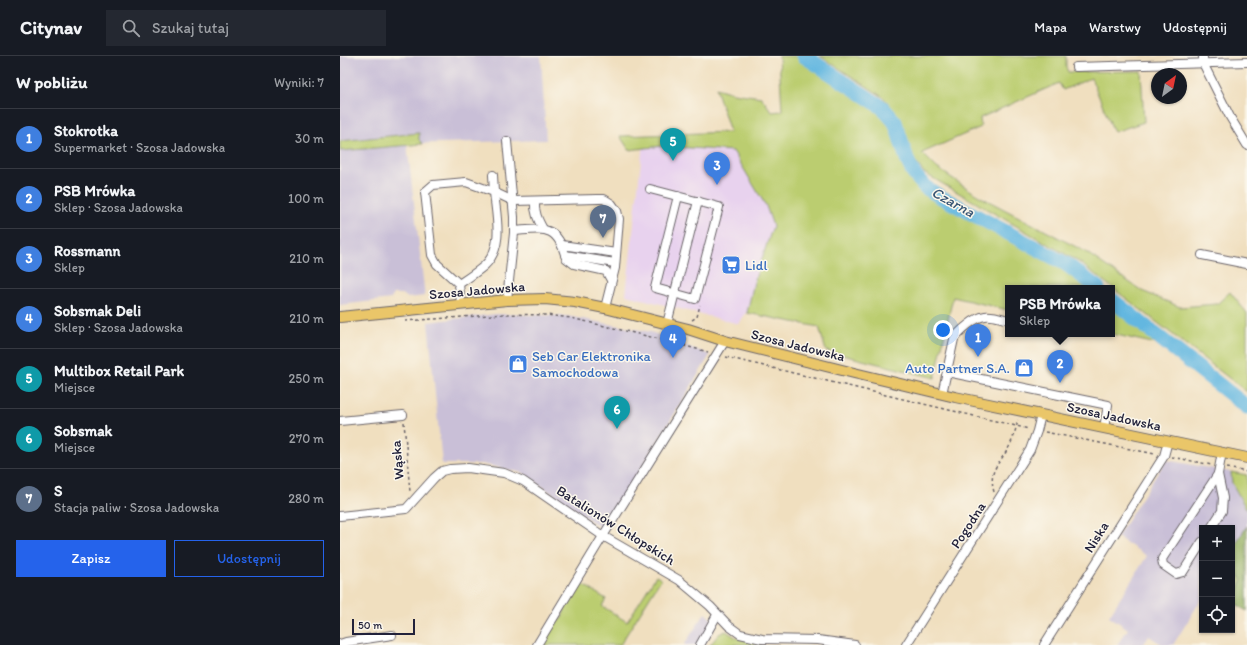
<!DOCTYPE html>
<html lang="pl">
<head>
<meta charset="utf-8">
<style>
	:root { --surface:#171b24; --page:#242831; --text:#f1f3f6; --muted:#9ea1a6; --line:#363941; --accent:#2563eb }
	body { margin:0; font-family:Itim,sans-serif; background:var(--page); color:var(--text) }
	.controls { position:absolute; right:12px; bottom:12px; display:grid; overflow:hidden; border-radius:0px; box-shadow:0 1px 3px #0004 }
	.controls button { width:36px; height:36px; display:grid; place-items:center; padding:0; border:0; border-bottom:1px solid var(--line); background:var(--surface); color:var(--text); font:20px sans-serif }
	.compass { position:absolute; left:811px; top:12px; width:36px; height:36px; border-radius:50%; background:var(--surface); box-shadow:0 1px 3px #0004; rotate:33deg }
	.scale { position:absolute; left:12px; bottom:10px; width:63px; box-sizing:border-box; padding-left:4px; border:2px solid #22223b; border-top:0; font-size:11px; line-height:14px; white-space:nowrap; color:#22223b; -webkit-text-stroke:3px #fbf7ec; paint-order:stroke }
	.you { position:absolute; left:603px; top:274px; width:14px; height:14px; margin:-10px; border:3px solid #fff; border-radius:50%; background:#1a73e8; box-shadow:0 0 0 6px #1a73e833 }
	.badge { display:grid; place-items:center; width:26px; height:26px; border-radius:50%; background:var(--accent); color:#fff; font-size:13px; font-weight:700 }
	.pin { position:absolute; translate:-50% -33px; filter:drop-shadow(0 1px 2px #0008) }
	.pin::after { content:''; position:absolute; top:21px; width:14px; height:12px; background:inherit; clip-path:polygon(0 0,100% 0,50% 100%) }
	.popup { position:absolute; left:665px; top:229px; width:110px; height:52px; box-sizing:border-box; display:grid; place-content:center; border-radius:0px; background:var(--surface); filter:drop-shadow(0 1px 3px #0005); font-size:13px; white-space:nowrap; color:var(--muted) }
	.popup b { font-size:15px; color:var(--text) }
	.popup::after { content:''; position:absolute; left:50%; top:100%; margin-left:-8px; border:8px solid transparent; border-top-color:var(--surface) }
	.list { margin:0; padding:0; list-style:none }
	h2 { display:flex; justify-content:space-between; align-items:center; height:52px; margin:0; padding:0 16px; font-size:17px }
	h2 small { font-size:13px; font-weight:400; color:var(--muted) }
	.list li { display:grid; grid-template-columns:26px 1fr auto; gap:12px; align-items:center; box-sizing:border-box; height:60px; padding:0 16px; border-top:1px solid var(--line) }
	.list b { display:block; font-size:15px; white-space:nowrap }
	.list p { margin:0; font-size:13px; white-space:nowrap; color:var(--muted) }
	.list em { font-size:13px; font-style:normal; color:var(--muted) }
	.actions { display:flex; gap:8px; padding:12px 16px }
	.actions a { flex:1; padding:9px 0; border:1px solid var(--accent); border-radius:0px; text-align:center; font-size:14px; color:var(--accent) }
	.actions .main { background:var(--accent); color:#fff }
	.icon { flex:none; width:22px; height:22px; fill:none; stroke:currentColor; stroke-width:2; stroke-linecap:round; stroke-linejoin:round }
	.map { position:relative; flex:none; width:907px; height:589px; overflow:hidden }
	header { display:flex; align-items:center; gap:24px; box-sizing:border-box; height:56px; padding:0 20px; background:var(--surface); border-bottom:1px solid var(--line) }
	header strong { font-size:19px }
	nav { display:flex; gap:22px; margin-inline-start:auto; font-size:14px }
	.search { width:280px; height:36px; background:var(--page); display:flex; align-items:center; gap:10px; box-sizing:border-box; padding:0 14px; border-radius:0px; color:var(--muted); font-size:15px }
	main { display:flex }
	aside { flex:1; background:var(--surface) }
	.map>svg:first-child { display:block }
	.built { fill:#e8d2ee }
	.industrial { fill:#c9bfd7 }
	.green { fill:#bbcd70; stroke:#6e7856 }
	.forest { fill:#94b062; stroke:#5b694e }
	.lines { fill:none; stroke-linecap:round; stroke-linejoin:round }
	.river { stroke:#64b7e0; stroke-width:15 }
	.minor-casing { stroke:#6a6469; stroke-width:10 }
	.major-casing { stroke:#6a6469; stroke-width:12 }
	.path { stroke:#6a6469; stroke-width:1.5; stroke-dasharray:3 3; stroke-linecap:butt }
	.minor { stroke:#fff; stroke-width:8 }
	.major { stroke:#eac669; stroke-width:10 }
	.labels { text-anchor:middle; stroke-width:3; stroke-linejoin:round; paint-order:stroke }
	.shop-label { font-size:14px; fill:#366cbe; stroke:#fbf7ec; text-anchor:start }
	.street-label { font-size:14px; fill:#22223b; stroke:#fbf7ec }
	.water-label { font-size:15px; font-style:italic; fill:#395675; stroke:#fbf7ec }
</style>
</head>
<body>
<header>
<strong>Citynav</strong>
<div class="search"><svg class="icon" aria-label="search" viewBox="0 0 24 24"><circle cx="10" cy="10" r="6"/><path d="M15 15l6 6"/></svg>Szukaj tutaj</div>
<nav><a>Mapa</a><a>Warstwy</a><a>Udostępnij</a></nav>
</header>
<main>
<aside>
<h2>W pobliżu<small>Wyniki: 7</small></h2>
<ul class="list">
<li><span class="badge" style="background:#3f7fe0">1</span><div><b>Stokrotka</b><p>Supermarket · Szosa Jadowska</p></div><em>30 m</em></li>
<li><span class="badge" style="background:#3f7fe0">2</span><div><b>PSB Mrówka</b><p>Sklep · Szosa Jadowska</p></div><em>100 m</em></li>
<li><span class="badge" style="background:#3f7fe0">3</span><div><b>Rossmann</b><p>Sklep</p></div><em>210 m</em></li>
<li><span class="badge" style="background:#3f7fe0">4</span><div><b>Sobsmak Deli</b><p>Sklep · Szosa Jadowska</p></div><em>210 m</em></li>
<li><span class="badge" style="background:#0f9aa8">5</span><div><b>Multibox Retail Park</b><p>Miejsce</p></div><em>250 m</em></li>
<li><span class="badge" style="background:#0f9aa8">6</span><div><b>Sobsmak</b><p>Miejsce</p></div><em>270 m</em></li>
<li><span class="badge" style="background:#5c6f8a">7</span><div><b>S</b><p>Stacja paliw · Szosa Jadowska</p></div><em>280 m</em></li>
</ul>
<div class="actions"><a class="main">Zapisz</a><a>Udostępnij</a></div>
</aside>
<div class="map">
<svg width="907" height="589" viewBox="0 0 907 589">
	<rect width="100%" height="100%" fill="#fbf7ec"/>
	<filter id="ink" filterUnits="userSpaceOnUse"><feTurbulence type="fractalNoise" baseFrequency=".025" numOctaves="2"/><feDisplacementMap in="SourceGraphic" scale="8" xChannelSelector="R" yChannelSelector="G"/><feConvolveMatrix kernelMatrix="1 2 1 2 8 2 1 2 1" color-interpolation-filters="sRGB"/></filter>
	<filter id="wash" filterUnits="userSpaceOnUse"><feTurbulence type="fractalNoise" baseFrequency=".012" numOctaves="4" result="noise"/><feDisplacementMap in="SourceGraphic" scale="16" xChannelSelector="R" yChannelSelector="G"/><feGaussianBlur stdDeviation="0.9" result="paint"/><feColorMatrix in="noise" values="0 0 0 0 0 0 0 0 0 0 0 0 0 0 0 0 0 1.4 0 .05"/><feComposite in="paint" operator="in"/></filter>
	<g filter="url(#wash)">
		<rect width="100%" height="100%" fill="#f0dfbf"/>
		<!-- built -->
		<path class="built" d="M392,83L447,191L399,268L286,239L303,87Z"/>
		<!-- industrial -->
		<g class="industrial">
			<path d="M0,0H201L206,84L67,88L85,240L68,242L62,238H54L51,243L0,249Z"/>
			<path d="M156,258L227,260L311,276L370,299L264,474L183,417L142,408H102L88,266Z"/>
			<path d="M826,404L891,416L892,427L907,454V470L892,494V472H862V542L833,589H823L809,580L803,589H777L788,573L769,560L807,500L777,481Z"/>
			<path d="M365,557L377,568L364,589H344Z"/>
		</g>
		<!-- green -->
		<g class="green">
			<path d="M439,0H457L539,55L549,66L561,105L570,119L581,133L596,144L723,212L750,232H668V254L613,241L595,322L486,295L479,271L407,257L414,226L433,170L426,150L393,95L322,90L289,94L280,80L390,76L376,32L393,37L421,41L432,56L442,55Z"/>
			<path d="M480,0H726V11L728,16L801,15L804,66L774,76L751,22L723,34L719,27L640,62L641,71L582,97L597,112L639,140L744,195L802,235L840,251L877,248L890,236L907,257V336L739,206L584,117L572,101L555,56L543,41Z"/>
			<path d="M79,77V84L83,88L0,95V85Z"/>
			<path d="M772,249L825,290L772,278Z"/>
			<path d="M891,416L907,419V454L892,427Z"/>
			<path d="M892,514L900,520L902,524L896,541L898,550L892,547Z"/>
			<path d="M316,520L321,523L280,589H200L217,565L222,562L225,552L239,526L266,543L262,550L287,566Z"/>
			<path d="M386,575L397,582L425,588L370,589L379,578Z"/>
		</g>
		<!-- forest -->
		<path class="forest" d="M907,470V555L898,550L896,541L902,524L900,520L892,514V494Z"/>
		<g class="lines">
			<!-- river -->
			<g class="river">
				<path d="M464,0L542,51L555,66L568,106L574,118L585,131L599,140L726,208L758,232"/>
				<path d="M772,244L907,351"/>
			</g>
		</g>
	</g>
	<g filter="url(#ink)">
		<g class="lines">
			<!-- minor casing -->
			<g class="minor-casing">
				<g id="minor">
					<path d="M863,0V7L890,61L907,89"/>
					<path d="M736,11L907,6"/>
					<path d="M153,119L154,136L173,145L258,143H264L272,148L277,155L279,163L275,212L265,252"/>
					<path d="M310,133L379,151L355,243L315,232L338,140"/>
					<path d="M195,145C194,156 198,164 203,173"/>
					<path d="M174,175C204,173 217,168 226,202L234,208L266,215L271,224"/>
					<path d="M222,189L276,197"/>
					<path d="M225,199L275,207"/>
					<path d="M862,199L907,208"/>
					<path d="M119,228C128,222 137,216 144,210C165,191 156,160 154,136L126,126L93,129L85,136L92,199L97,208L119,228L121,248"/>
					<path d="M167,244L174,177V161L167,85"/>
					<path d="M327,268L358,145"/>
					<path d="M607,316L768,349L764,372"/>
					<path d="M602,338L614,283C619,275 636,261 645,260C653,259 661,262 668,264"/>
					<path d="M0,365L63,359"/>
					<path d="M0,460L66,453L94,422L102,415L110,413L128,412L164,417L183,425L263,480L339,524L370,550L389,570L400,578L422,583L478,584L515,589"/>
					<path d="M871,472L882,455L883,442L878,418"/>
					<path d="M862,486L843,516L836,518L823,509L822,503L878,418L882,396"/>
					<path d="M0,588L6,586L52,579"/>
					<path d="M197,589L263,480L385,285"/>
					<path d="M360,589L377,559"/>
					<path d="M566,589L690,394L697,375L701,359"/>
					<path d="M704,589L824,400L828,385"/>
				</g>
			</g>
			<!-- major casing -->
			<g class="major-casing">
				<path id="major" d="M0,261L167,244L205,243L235,246L265,252L348,273L385,285L514,317L615,341L907,402"/>
			</g>
			<!-- path -->
			<g class="path">
				<path d="M352,264L357,261L360,249"/>
				<path d="M65,265L165,258L206,259L231,262L315,282L368,296"/>
				<path d="M345,290L346,282"/>
				<path d="M386,301L689,373"/>
				<path d="M64,366L70,436"/>
				<path d="M705,376L815,398"/>
				<path d="M832,401L872,409"/>
				<path d="M887,412L907,416"/>
				<path d="M654,436C648,413 659,409 669,391C673,383 676,373 678,364"/>
			</g>
			<!-- minor -->
			<use href="#minor" class="minor"/>
			<!-- major -->
			<use href="#major" class="major"/>
		</g>
	</g>
	<!-- icons -->
	<defs>
		<g id="supermarket-square" transform="scale(1)"><rect x="-9" y="-9" width="18" height="18" rx="4" fill="#3f7fe0" stroke="#fbf7ec"/><path d="M-6-5.5h2.5l.6 2H6L4.5 2H-2.5L-4.4-4H-6ZM-1.5 3.2a1.3 1.3 0 1 0 .1 0ZM3 3.2a1.3 1.3 0 1 0 .1 0Z" fill="#fff"/></g>
		<g id="shop-square" transform="scale(1)"><rect x="-9" y="-9" width="18" height="18" rx="4" fill="#3f7fe0" stroke="#fbf7ec"/><path d="M-5-2.5h2.3a2.7 3.5 0 0 1 5.4 0H5L5.5 6h-11ZM-1.5-2.5h3a1.5 2.3 0 0 0-3 0Z" fill="#fff"/></g>
	</defs>
	<g fill-rule="evenodd">
		<use href="#supermarket-square" x="391" y="209"/>
		<use href="#shop-square" x="178" y="308"/>
		<use href="#shop-square" x="684" y="312"/>
	</g>
	<g class="labels">
		<!-- shop labels -->
		<g class="shop-label">
			<text x="405" y="214">Lidl</text>
			<text x="192" y="305">Seb Car Elektronika<tspan x="192" dy="16">Samochodowa</tspan></text>
			<text x="670" y="317" text-anchor="end">Auto Partner S.A.</text>
		</g>
		<!-- street labels -->
		<g class="street-label">
			<text transform="translate(137 234) rotate(-5)" y="5">Szosa Jadowska</text>
			<text transform="translate(458 289) rotate(14)" y="5">Szosa Jadowska</text>
			<text transform="translate(774 360) rotate(12)" y="5">Szosa Jadowska</text>
			<text transform="translate(57 404) rotate(-95)" y="5">Wąska</text>
			<text transform="translate(276 469) rotate(32)" y="5">Batalionów Chłopskich</text>
			<text transform="translate(628 469) rotate(-57)" y="5">Pogodna</text>
			<text transform="translate(756 481) rotate(-58)" y="5">Niska</text>
		</g>
		<!-- water labels -->
		<g class="water-label">
			<text transform="translate(613 146) rotate(29)" y="5">Czarna</text>
		</g>
	</g>
</svg>
<div class="controls">
<button>+</button>
<button>−</button>
<button><svg class="icon" aria-label="locate" viewBox="0 0 24 24"><circle cx="12" cy="12" r="6"/><path d="M12 2v4M12 18v4M2 12h4M18 12h4"/></svg></button>
</div>
<svg class="compass" viewBox="-18 -18 36 36"><path d="M0-13l5 13h-10z" fill="#e53935"/><path d="M0 13l5-13h-10z" fill="#9ea1a6"/></svg>
<div class="scale">50 m</div>
<div class="you"></div>
<div class="pin badge" style="left:638px;top:301px;background:#3f7fe0">1</div>
<div class="pin badge" style="left:720px;top:327px;background:#3f7fe0">2</div>
<div class="popup"><b>PSB Mrówka</b>Sklep</div>
<div class="pin badge" style="left:377px;top:129px;background:#3f7fe0">3</div>
<div class="pin badge" style="left:333px;top:302px;background:#3f7fe0">4</div>
<div class="pin badge" style="left:333px;top:105px;background:#0f9aa8">5</div>
<div class="pin badge" style="left:277px;top:373px;background:#0f9aa8">6</div>
<div class="pin badge" style="left:263px;top:182px;background:#5c6f8a">7</div>
</div>
</main>
</body>
</html>
